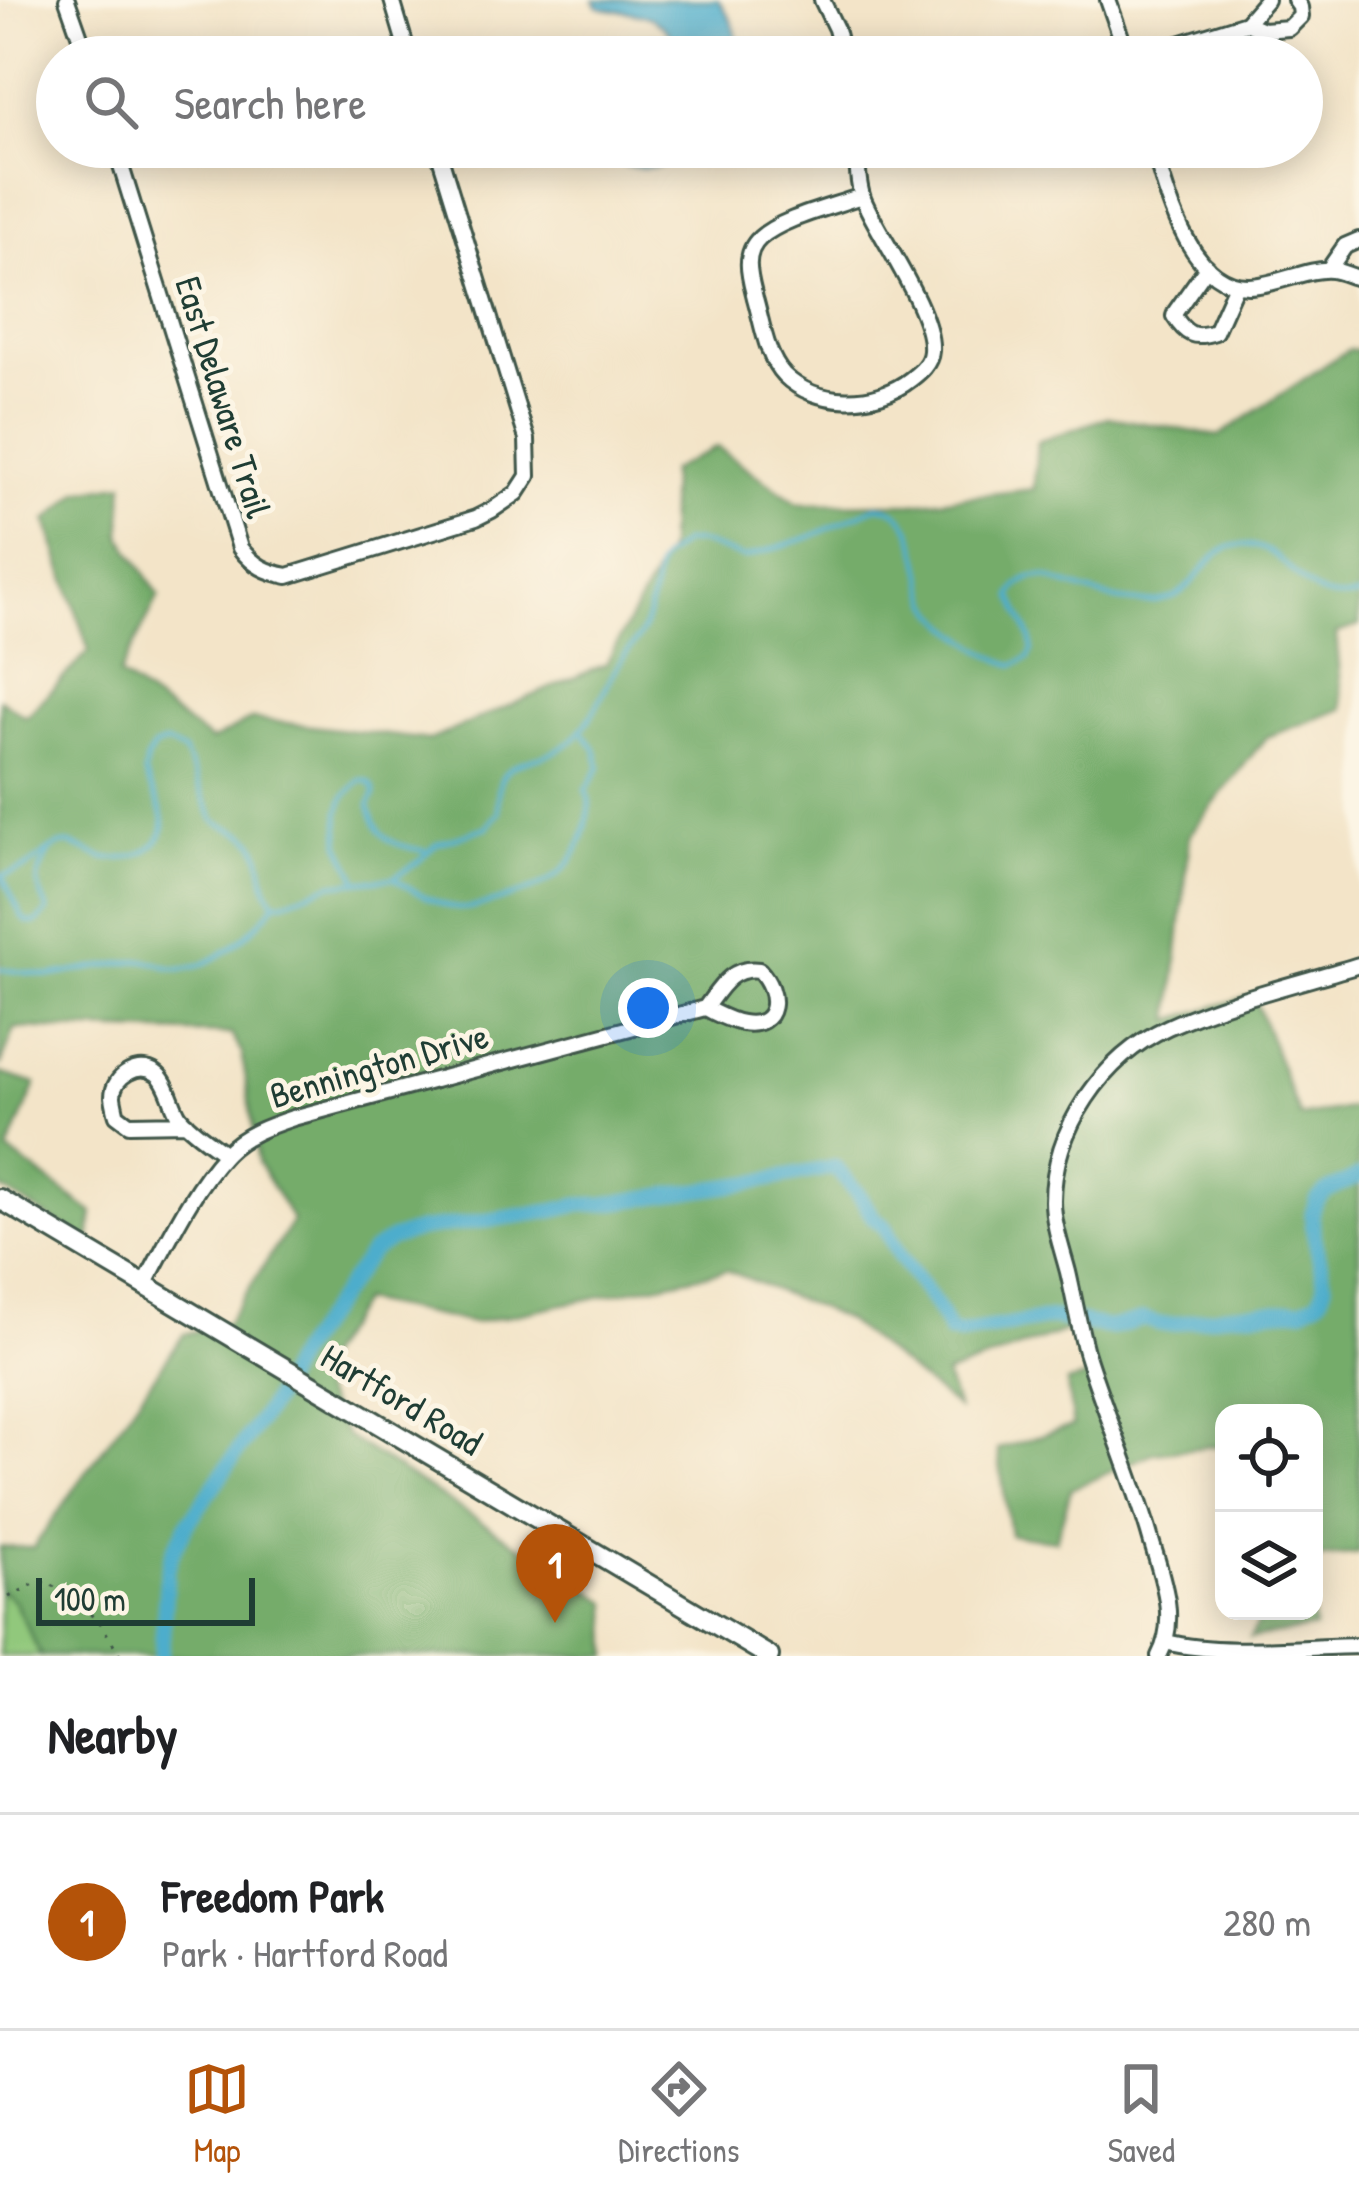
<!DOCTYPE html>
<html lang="en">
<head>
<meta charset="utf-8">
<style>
	:root { --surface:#fff; --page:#f6f6f6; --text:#202124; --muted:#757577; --line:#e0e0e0; --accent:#b45309 }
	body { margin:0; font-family:"Patrick Hand",sans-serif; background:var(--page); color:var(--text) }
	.controls { position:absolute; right:36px; bottom:36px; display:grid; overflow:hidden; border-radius:24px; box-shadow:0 6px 30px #0003 }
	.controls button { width:108px; height:108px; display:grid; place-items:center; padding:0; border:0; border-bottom:3px solid var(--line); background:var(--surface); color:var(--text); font:60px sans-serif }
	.scale { position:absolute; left:36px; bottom:30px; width:219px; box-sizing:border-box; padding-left:12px; border:6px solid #1f3d34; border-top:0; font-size:33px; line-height:42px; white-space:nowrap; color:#1f3d34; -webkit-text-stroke:9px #fcf5e5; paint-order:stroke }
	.you { position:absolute; left:648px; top:1008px; width:42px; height:42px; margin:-30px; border:9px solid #fff; border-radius:50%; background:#1a73e8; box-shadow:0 0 0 18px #1a73e833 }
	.badge { display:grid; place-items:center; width:78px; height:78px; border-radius:50%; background:var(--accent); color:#fff; font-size:39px; font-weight:700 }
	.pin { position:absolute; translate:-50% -99px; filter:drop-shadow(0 3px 6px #0008) }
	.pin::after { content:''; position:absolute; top:63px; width:42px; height:36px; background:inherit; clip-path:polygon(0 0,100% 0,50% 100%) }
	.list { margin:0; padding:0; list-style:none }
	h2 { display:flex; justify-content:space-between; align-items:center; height:156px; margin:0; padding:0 48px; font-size:51px }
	h2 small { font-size:39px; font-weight:400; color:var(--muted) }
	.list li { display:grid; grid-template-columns:78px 1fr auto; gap:36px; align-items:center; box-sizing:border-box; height:216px; padding:0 48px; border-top:3px solid var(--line) }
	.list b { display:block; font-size:45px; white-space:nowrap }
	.list p { margin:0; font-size:39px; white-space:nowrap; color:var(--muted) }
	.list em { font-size:39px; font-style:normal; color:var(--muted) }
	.icon { flex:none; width:66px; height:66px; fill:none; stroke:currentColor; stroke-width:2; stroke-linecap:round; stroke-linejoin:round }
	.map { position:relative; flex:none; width:1359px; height:1656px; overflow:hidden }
	.search { position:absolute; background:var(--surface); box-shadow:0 6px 30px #0003; left:36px; right:36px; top:36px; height:132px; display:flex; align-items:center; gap:30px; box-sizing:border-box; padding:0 42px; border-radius:66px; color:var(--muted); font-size:45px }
	.sheet { height:372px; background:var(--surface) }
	nav { display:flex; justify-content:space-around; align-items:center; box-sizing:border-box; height:168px; border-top:3px solid var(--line); background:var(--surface); font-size:33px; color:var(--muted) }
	nav a { display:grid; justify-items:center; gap:6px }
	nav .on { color:var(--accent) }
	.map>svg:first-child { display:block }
	.green { fill:#91c87b; stroke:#588258; stroke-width:3 }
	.forest { fill:#74ac6b; stroke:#4a7450; stroke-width:3 }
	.water { fill:#4dadcc; stroke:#367580; stroke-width:3 }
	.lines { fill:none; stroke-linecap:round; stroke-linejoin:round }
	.stream { stroke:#4dadcc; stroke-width:4.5 }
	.canal { stroke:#4dadcc; stroke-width:15 }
	.street-casing { stroke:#3f564a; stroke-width:20 }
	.secondary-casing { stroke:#3f564a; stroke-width:24 }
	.path { stroke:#3f564a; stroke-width:3; stroke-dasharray:3 9; stroke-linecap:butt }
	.street { stroke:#fff; stroke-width:14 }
	.secondary { stroke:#fff; stroke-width:18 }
	.labels { text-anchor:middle; stroke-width:10; stroke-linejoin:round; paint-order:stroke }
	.street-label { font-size:36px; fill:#1f3d34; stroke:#fcf5e5 }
</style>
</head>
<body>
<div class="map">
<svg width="1359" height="1656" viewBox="0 0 1359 1656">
	<rect width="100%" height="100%" fill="#fcf5e5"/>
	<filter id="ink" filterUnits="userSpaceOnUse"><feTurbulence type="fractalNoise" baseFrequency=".00833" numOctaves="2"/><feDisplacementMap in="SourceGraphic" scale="24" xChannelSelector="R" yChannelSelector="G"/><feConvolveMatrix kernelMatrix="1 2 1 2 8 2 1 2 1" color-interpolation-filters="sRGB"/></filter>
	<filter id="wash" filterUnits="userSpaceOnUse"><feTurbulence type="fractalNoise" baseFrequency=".004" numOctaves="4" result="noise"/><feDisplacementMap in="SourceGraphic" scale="48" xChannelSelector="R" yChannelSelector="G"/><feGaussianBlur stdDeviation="2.7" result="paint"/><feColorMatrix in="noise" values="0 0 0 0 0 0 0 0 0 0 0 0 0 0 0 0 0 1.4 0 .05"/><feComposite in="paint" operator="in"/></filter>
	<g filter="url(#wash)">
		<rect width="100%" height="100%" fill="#f3e4c8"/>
		<!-- green -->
		<path class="green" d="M0,1589L14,1601L41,1656H0Z"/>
		<!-- forest -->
		<g class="forest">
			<path d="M1349,349L1359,351V626L1336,633L1343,709L1266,737L1190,834L1171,1020L1253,995L1300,1117L1359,1106V1553L1314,1558V1413H1224V1445L1153,1453L1071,1489L1056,1540L1010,1535L998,1449L1073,1426L1067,1383L1097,1374L1082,1325L945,1375L957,1408L844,1319L727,1270L473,1323L361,1301L313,1375L346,1436L608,1602L609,1656H41L14,1601L0,1589V1547L33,1548L184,1334L226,1324L293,1221L258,1163L242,1053L231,1034L15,1028L0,1067V699L26,717L89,651L47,521L79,492L124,483L121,535L159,596L119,675L211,741L252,719L430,740L606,664L668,549L670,471L717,447L799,504L913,503L1034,489L1037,442L1108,417L1219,436Z"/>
			<path d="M0,1073L36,1084L8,1151L93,1213L90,1242L0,1188Z"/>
			<path d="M1263,1611H1312L1314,1628L1250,1638Z"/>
		</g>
		<!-- water -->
		<g class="water">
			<path d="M594,0H718C731,16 742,37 735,57H677C673,13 636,14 602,8L597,6Z"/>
			<path d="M628,147H690C675,168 649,170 625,166L622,160Z"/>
		</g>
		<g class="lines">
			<!-- stream -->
			<g class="stream">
				<path d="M0,876C9,874 19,871 27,867C39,860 53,843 68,844C79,846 92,855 104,858C117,860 128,859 141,853C182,834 157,803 144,773L147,758L154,747L166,743L184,752L214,820C225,828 241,830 250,838C269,856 257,886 276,902"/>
				<path d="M2,876L22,917L27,922L36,923L48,911C35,879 33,884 49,852"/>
				<path d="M358,880L340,844L339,812L344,797L360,780C370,780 374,786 375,794L369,805C379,841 391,844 425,851"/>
				<path d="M396,880C413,890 435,904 455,908C470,910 486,904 501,900C552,884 578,871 588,816C591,804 591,801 586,790L600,767L596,750L581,730"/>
				<path d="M0,969L49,976L140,960C155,961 166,968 179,969C213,970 258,928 276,902L285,901L332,884L393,878L418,862L436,844L487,827L499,812C490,748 537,770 570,742C595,720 603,689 620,662C629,649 641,638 646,622C652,604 654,585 658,566L663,558L683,543L699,542L744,558L810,537L877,506C923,508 917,575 932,605C942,625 993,660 1014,665L1029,658L1032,650L1031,639L1012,596C1017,584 1027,577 1041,577C1050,577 1058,583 1067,585C1089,592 1116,602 1139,602C1152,602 1163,602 1175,596C1202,581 1211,542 1247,545C1296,549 1296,609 1359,596"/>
			</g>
			<!-- canal -->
			<path class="canal" d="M161,1656L167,1572L173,1551L188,1523L272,1402L297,1354L371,1252L391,1239L420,1230L552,1211L578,1205L604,1204L763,1181L835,1167L860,1196L873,1217L885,1227L899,1256L938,1309L949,1332L957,1334L1053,1318L1112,1328L1144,1319L1159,1324H1173L1230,1313L1302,1309L1320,1299L1325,1284L1313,1230L1312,1214L1316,1201L1325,1192L1359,1176"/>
		</g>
	</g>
	<g filter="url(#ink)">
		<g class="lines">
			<!-- street casing -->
			<g class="street-casing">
				<g id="street">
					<path d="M67,0L87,57"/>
					<path d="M392,0L409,57"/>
					<path d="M822,0L836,29L843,57"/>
					<path d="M1108,0L1128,57"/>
					<path d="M1246,23L1263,30L1289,28L1301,16L1300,7L1295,0"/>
					<path d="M1137,57L1246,23L1266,0"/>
					<path d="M115,147L240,548C254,566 266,572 288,576L476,518L492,510L517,493L528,476L527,439L437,147"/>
					<path d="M856,147C858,164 857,185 864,201C880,238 934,312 931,351C930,364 920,372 911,379C876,407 816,407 784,375C766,356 762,322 755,298C750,278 742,254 760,238C782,218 832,207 861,196"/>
					<path d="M1153,147C1166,191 1189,287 1249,286C1274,286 1310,267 1332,270C1341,271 1350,276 1359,278"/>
					<path d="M1207,267L1176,311L1174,316C1186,335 1194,339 1215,332L1236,285"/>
					<path d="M1329,269L1345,246L1359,240"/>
					<path d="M186,1123L129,1124L117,1115C116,1113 113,1099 113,1096C113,1076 139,1061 156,1073C168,1081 171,1104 179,1116C191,1131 210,1142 225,1154"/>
					<path d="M144,1285C168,1242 191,1191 225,1154C243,1135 269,1126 293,1118L705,1008C720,988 731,966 759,970C780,992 780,1029 742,1023C729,1021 716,1013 705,1008"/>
					<path d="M1166,1642C1220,1656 1301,1647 1359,1646"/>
					<path d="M1159,1656C1180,1617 1160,1573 1149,1533C1131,1472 1105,1413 1086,1352C1079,1326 1074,1298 1068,1272C1062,1249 1053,1224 1053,1201C1053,1129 1103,1057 1168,1027C1228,1000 1296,984 1359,965"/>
				</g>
			</g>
			<!-- secondary casing -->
			<g class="secondary-casing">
				<path id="secondary" d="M0,1199L769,1656"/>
			</g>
			<!-- path -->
			<path class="path" d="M9,1597L32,1585L47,1581L99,1621L121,1656"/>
			<!-- street -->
			<use href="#street" class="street"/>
			<!-- secondary -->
			<use href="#secondary" class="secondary"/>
		</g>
	</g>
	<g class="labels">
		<!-- street labels -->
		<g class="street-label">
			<text transform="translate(224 397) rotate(73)" y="13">East Delaware Trail</text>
			<text transform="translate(379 1065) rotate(-16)" y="13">Bennington Drive</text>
			<text transform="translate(402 1399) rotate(31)" y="13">Hartford Road</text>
		</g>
	</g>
</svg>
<div class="controls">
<button><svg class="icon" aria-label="locate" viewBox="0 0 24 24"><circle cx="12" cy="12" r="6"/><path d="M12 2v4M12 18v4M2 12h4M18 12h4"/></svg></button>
<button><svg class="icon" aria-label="layers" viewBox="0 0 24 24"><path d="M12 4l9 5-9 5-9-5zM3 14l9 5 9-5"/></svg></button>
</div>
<div class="scale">100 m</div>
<div class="you"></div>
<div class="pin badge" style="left:555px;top:1623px">1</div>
<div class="search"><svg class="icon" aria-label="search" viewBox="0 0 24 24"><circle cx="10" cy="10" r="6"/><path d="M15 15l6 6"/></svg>Search here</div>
</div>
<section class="sheet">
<h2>Nearby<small></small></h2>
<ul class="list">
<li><span class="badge">1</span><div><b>Freedom Park</b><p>Park · Hartford Road</p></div><em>280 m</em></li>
</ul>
</section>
<nav>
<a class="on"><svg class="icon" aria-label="map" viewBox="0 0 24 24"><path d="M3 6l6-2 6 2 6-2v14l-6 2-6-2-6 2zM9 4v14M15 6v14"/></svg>Map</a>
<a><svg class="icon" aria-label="directions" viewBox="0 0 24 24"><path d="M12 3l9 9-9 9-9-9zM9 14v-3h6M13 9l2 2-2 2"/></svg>Directions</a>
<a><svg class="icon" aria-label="saved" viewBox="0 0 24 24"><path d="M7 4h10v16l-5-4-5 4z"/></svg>Saved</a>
</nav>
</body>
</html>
